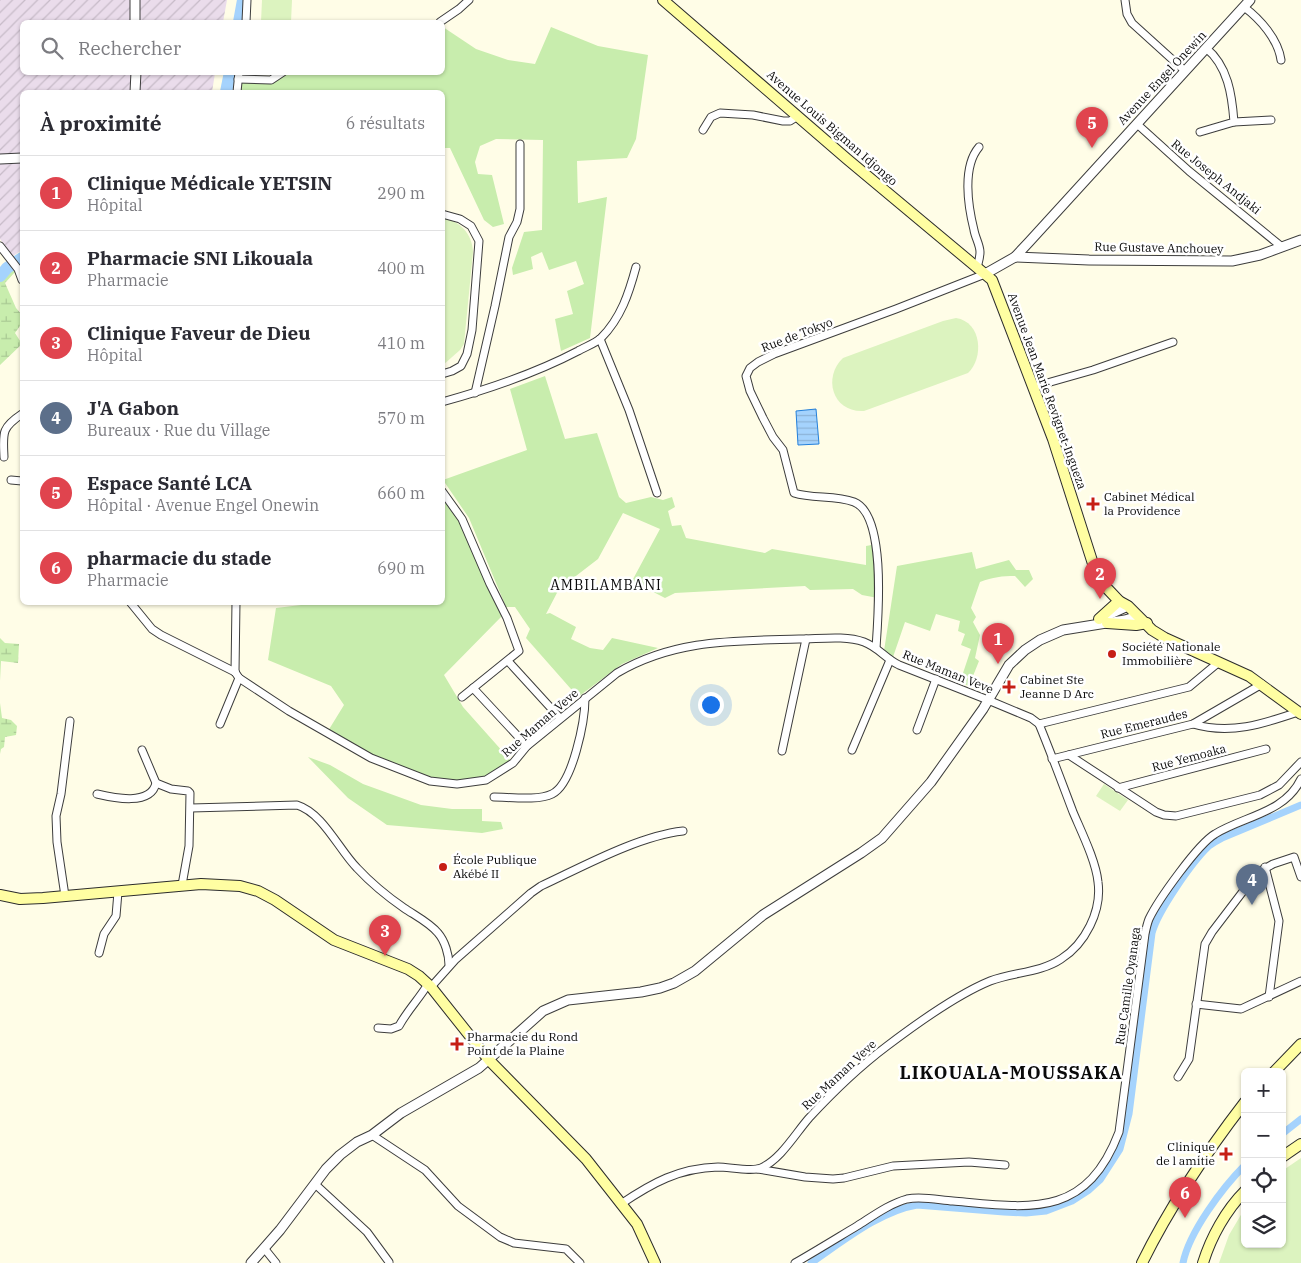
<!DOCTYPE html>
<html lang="fr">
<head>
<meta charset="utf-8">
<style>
	:root { --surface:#fff; --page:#f7f7f7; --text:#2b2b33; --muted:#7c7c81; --line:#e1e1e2; --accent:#c61e15 }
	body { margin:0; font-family:"IBM Plex Serif",serif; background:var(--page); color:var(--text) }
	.controls { position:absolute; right:15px; bottom:15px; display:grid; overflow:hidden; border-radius:8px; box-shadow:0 1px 4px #0004 }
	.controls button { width:45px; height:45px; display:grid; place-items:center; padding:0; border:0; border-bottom:1px solid var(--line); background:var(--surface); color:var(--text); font:25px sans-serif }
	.you { position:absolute; left:710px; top:704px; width:18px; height:18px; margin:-12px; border:4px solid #fff; border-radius:50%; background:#1a73e8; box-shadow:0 0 0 8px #1a73e833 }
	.badge { display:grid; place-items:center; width:32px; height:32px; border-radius:50%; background:var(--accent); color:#fff; font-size:16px; font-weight:700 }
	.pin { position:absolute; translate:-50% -41px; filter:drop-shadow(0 1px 2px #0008) }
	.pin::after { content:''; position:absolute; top:26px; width:18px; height:15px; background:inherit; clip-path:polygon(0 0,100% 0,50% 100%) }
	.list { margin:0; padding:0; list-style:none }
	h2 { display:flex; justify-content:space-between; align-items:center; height:65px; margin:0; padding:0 20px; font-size:21px }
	h2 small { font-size:16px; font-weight:400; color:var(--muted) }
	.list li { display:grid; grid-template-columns:32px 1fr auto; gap:15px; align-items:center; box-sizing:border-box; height:75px; padding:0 20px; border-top:1px solid var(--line) }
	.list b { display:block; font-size:19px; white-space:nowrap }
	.list p { margin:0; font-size:16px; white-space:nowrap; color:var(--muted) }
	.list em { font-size:16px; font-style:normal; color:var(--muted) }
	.icon { flex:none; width:28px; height:28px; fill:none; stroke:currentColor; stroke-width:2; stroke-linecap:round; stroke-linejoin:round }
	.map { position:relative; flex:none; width:1301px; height:1263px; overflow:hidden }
	.search { position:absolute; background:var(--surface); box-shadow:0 1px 4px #0004; left:20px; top:20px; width:425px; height:55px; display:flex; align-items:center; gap:12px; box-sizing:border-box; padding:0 18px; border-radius:8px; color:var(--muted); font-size:19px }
	.panel { position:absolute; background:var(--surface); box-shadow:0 1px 4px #0004; left:20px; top:90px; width:425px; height:515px; border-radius:8px }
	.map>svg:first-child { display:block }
	.industrial { fill:url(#industrial-furrows) }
	.grass { fill:#c8edad }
	.wetland { fill:url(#wetland-marsh) }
	.pitch { fill:#dcf3bf }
	.water { fill:url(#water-rules); stroke:#2480db }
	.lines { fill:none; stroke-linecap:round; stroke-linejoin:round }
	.canal { stroke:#a5d3fd; stroke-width:7 }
	.river { stroke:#a5d3fd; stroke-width:12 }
	.minor-casing { stroke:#3d3d3d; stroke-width:9 }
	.tertiary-casing { stroke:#3d3d3d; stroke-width:11 }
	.secondary-casing { stroke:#2c2c2c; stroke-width:12 }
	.minor { stroke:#fff; stroke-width:7 }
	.tertiary { stroke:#fff; stroke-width:9 }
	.secondary { stroke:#fffea2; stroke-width:10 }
	.poi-dot { fill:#c61e15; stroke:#fff; stroke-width:2 }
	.labels { text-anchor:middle; stroke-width:5; stroke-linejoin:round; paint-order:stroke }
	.street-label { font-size:12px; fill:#0a0a0a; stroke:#fff }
	.poi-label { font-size:12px; fill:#0a0a0a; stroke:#fff; text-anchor:start }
	.neighbourhood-label { font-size:14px; letter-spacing:1px; fill:#0a0a0a; stroke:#fff }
	.district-label { font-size:18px; font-weight:bold; letter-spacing:1px; fill:#0a0a0a; stroke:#fff }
</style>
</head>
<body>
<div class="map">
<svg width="1301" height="1263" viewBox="0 0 1301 1263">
	<defs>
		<pattern id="industrial-furrows" width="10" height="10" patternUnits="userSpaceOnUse" patternTransform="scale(1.25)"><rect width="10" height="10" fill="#eadceb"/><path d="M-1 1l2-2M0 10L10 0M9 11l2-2" fill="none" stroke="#c7bbc8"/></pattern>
		<pattern id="wetland-marsh" width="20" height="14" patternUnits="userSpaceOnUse" patternTransform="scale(1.25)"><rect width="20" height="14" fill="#c8edad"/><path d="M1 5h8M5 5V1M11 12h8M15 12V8" fill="none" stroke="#aaca94"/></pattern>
		<pattern id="water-rules" width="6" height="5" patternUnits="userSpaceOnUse" patternTransform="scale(1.25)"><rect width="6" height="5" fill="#a5d3fd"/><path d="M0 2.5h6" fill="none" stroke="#8db4d8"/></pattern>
	</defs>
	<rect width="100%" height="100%" fill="#fffde7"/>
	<!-- industrial -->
	<path class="industrial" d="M0,0H227L223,22H22V72L215,73L212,92H22V250L13,256L0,239Z"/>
	<!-- grass -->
	<g class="grass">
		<path d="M443,27L476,49L508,60L535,64L551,27L598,46L648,55L636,139L627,158L577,161L578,203L607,197L590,338L561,351L555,319L573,314L567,291L584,284L576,261L549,270L542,252L531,257L533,269L513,275L512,268L524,232L542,230L543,140L496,139L480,146L475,162L478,174L492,175L504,224L493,227L484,220L450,148H443L442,92H237L238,79L271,80L283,73L442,72Z"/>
		<path d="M545,376L565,439L597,433L619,497L626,503L651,497L663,500L672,497L675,507L668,511L672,526L681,525L686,538L765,553L772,549L866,565V546L877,544L883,591L878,598L862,595L853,589L810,590L805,586L675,593L665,598L632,581L660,529L623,513L598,559L559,589L546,614L550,613L576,627L571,639L590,648L603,650L612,638L658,648L622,664L578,697L526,638L530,629L515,607H506L469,518L443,480L527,450L510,389Z"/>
		<path d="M443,500L459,520L502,616L444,675L463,707L513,763L486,780L430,781L381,763L328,731L344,705L331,686L268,660L276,608L301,605L302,602H442Z"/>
		<path d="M972,552L976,569L1009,560L1016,570H1029L1033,579L1025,587L1015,576C1002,576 993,577 980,582L971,608L976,617L973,622L980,635L975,658L979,661L969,686L960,682L971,649L961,645L965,634L958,631L960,621L936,614L930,631L905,622L893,657L884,651L897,566Z"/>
		<path d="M308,757L330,765L363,784L421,805L452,809H482V821L501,822L503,829L482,833L387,825L348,798Z"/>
	</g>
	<!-- wetland -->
	<g class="wetland">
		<path d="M7,262L15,272L5,283L16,308L22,315V323L15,333L22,344L0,365V269Z"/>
		<path d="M0,638L5,643L19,644L18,663L1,661L0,681Z"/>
		<path d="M0,703L2,718L11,720L17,726L16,735L5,737L4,747L1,749L0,754Z"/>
	</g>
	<!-- pitch -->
	<g class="pitch">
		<path d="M262,0H292L291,22H261Z"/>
		<path d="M443,217C460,222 472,233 473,252L464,344L460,350L443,365Z"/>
		<path d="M956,318C982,322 984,358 968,373L864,411C833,413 822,378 843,358L943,321Z"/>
		<path d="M1104,784L1128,800L1120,811L1096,796Z"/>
		<path d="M1301,1158V1263H1219L1229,1235L1245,1208V1244H1282V1171Z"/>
	</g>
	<!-- water -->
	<path class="water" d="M816,409L819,444L798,445L796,411Z"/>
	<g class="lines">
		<!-- canal -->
		<g class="canal">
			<path d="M1282,1134L1301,1119"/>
			<path d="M811,1263C842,1242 880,1211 917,1205L1004,1212L1026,1213L1046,1211L1072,1201L1089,1190L1100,1180L1120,1149L1129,1114L1152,933C1158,911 1192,862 1209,846C1213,843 1218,840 1222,838L1301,805"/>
			<path d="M1183,1263C1189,1232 1223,1187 1245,1165"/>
		</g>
		<!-- river -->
		<g class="river">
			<path d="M239,22L243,0"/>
			<path d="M226,92L230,72"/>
			<path d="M0,276L7,268L22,258"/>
		</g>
		<!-- minor casing -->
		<g class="minor-casing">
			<g id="minor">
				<path d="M1125,0L1127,14L1132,23L1185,71"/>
				<path d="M1244,7C1260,19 1278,39 1281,60"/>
				<path d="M246,22L247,0"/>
				<path d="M440,22L459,9L469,0"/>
				<path d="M238,79L271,80L283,72"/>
				<path d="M237,92L239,72"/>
				<path d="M1234,122L1271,120"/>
				<path d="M1137,124L1189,171L1282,247"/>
				<path d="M703,130L711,117L720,113L753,115L783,121H790L798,116"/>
				<path d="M1200,132L1234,122C1232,95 1228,66 1206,48"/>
				<path d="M442,214L460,219L471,226L479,241L472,330L467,354L461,366L452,371L442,374"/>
				<path d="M0,246L18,269L22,280"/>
				<path d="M977,268C978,263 980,258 980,252C980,245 975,237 974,230C968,206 962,167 979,147"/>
				<path d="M600,339L629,410L657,493"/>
				<path d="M1033,387L1093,370L1173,342"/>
				<path d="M475,393L495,306L509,237L517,222L520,209V144"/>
				<path d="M442,402C489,389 536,373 578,351C585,347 596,343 601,338C621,318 629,293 636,267"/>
				<path d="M4,457C3,433 1,428 22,414"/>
				<path d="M11,480L22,481"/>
				<path d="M442,491L462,519L490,584L507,618L519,651L462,697"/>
				<path d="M130,602L152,629L161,635L235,672"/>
				<path d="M876,648C878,618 887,515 854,502C835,495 813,499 794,493L783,450L773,437L763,418L750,391L746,376L750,368L758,362L774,354L896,309L985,274"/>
				<path d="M508,661L560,718"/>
				<path d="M235,672L239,678L289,711L371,758L430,781L457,784L486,780L513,763L527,746L617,673C675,639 734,641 799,639C819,639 845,635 864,642C878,647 886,659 899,665L988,700L1031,718L1039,724C1051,753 1062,783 1073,812C1081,831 1096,861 1098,882C1102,911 1085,944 1061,959C1040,973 1013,972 990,981C956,995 916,1024 887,1046C859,1067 833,1092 809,1118C795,1134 781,1159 761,1168C752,1172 729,1167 718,1167C679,1168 652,1183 621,1204"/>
				<path d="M235,672L236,602"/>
				<path d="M473,688L527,746"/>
				<path d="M220,724L239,678"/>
				<path d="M1039,724L1189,687L1219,662"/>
				<path d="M1193,724C1230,735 1263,724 1298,712"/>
				<path d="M917,730L936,679"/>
				<path d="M142,750L156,783L171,789L188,791L190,793L189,846L182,885"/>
				<path d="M852,750L890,660"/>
				<path d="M782,751L806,639"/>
				<path d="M1069,755L1156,812L1164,815L1176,816L1260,795L1279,785L1301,762"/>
				<path d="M1052,759L1193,724L1262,684"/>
				<path d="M1118,788L1266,749"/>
				<path d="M97,794C114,798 151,806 156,783"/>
				<path d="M494,797C509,797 538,801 552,794C573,784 585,720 585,698"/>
				<path d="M191,808L297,805C323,813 339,850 357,868C371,883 388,897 404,908C416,916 430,923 438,933C445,941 449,955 449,965"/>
				<path d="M1265,867L1279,921L1269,997"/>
				<path d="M65,896L57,842L56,816L61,794L70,721"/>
				<path d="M99,953L104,934L116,916L118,892"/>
				<path d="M431,987L456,959L531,893L541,886C582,867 638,836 683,831"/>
				<path d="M1196,1004L1241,1009L1301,981"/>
				<path d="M378,1028L391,1029L399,1026C407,1011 419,999 428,984"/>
				<path d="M1178,1077L1189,1059L1205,944L1212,932L1257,873L1273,864L1294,857L1301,877"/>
				<path d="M372,1135L425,1170L458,1206L500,1237L514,1243L566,1249L580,1263"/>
				<path d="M758,1169L805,1177L833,1179L844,1178L893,1166L969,1162L1005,1165"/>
				<path d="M315,1184L367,1232L389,1262"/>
				<path d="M264,1248L276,1263"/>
				<path d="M795,1263C816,1251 837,1238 857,1226C873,1216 889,1204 907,1199C922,1196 939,1200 953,1201C1030,1208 1086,1219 1119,1132L1145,934C1146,929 1147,924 1149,919C1158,900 1198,844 1215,834C1244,816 1285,813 1301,779"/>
			</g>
		</g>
		<!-- tertiary casing -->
		<g class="tertiary-casing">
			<g id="tertiary">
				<path d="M135,0V22"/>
				<path d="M135,92L136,72"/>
				<path d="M0,159L22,158"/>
				<path d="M1015,257L1089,260L1232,261L1260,255L1301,240"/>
				<path d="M985,274L1015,257L1029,242L1250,0"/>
				<path d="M1104,617L1128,606"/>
				<path d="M251,1263L280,1230L326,1169L340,1155L357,1142L372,1135L401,1113L479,1068L543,1011L568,1000L641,992L660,988L674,983L695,971L763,915L861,853L882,838L931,782L983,709L1009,665L1025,650L1040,640L1063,630L1125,620L1138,616"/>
			</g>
		</g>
		<!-- secondary casing -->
		<g class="secondary-casing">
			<g id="secondary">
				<path d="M663,0L847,159L992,280L1053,439L1094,567L1101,582L1119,601L1128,606L1152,630L1165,638L1249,676L1301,714"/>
				<path d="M1099,619L1119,601"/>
				<path d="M1107,623L1136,625L1147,623"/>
				<path d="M0,895L20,899L43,898L201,884L240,886L258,891L275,900L334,940L408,969L419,976L431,987L489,1060L586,1159L637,1224L655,1263"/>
				<path d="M1274,1072L1301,1044"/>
				<path d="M1282,1157L1301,1144"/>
				<path d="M1142,1263C1171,1204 1205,1154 1245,1102"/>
				<path d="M1203,1263C1211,1237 1226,1210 1245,1191"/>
			</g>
		</g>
		<!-- minor -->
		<use href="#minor" class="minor"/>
		<!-- tertiary -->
		<use href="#tertiary" class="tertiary"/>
		<!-- secondary -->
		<use href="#secondary" class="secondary"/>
	</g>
	<!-- markers -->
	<g class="poi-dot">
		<path d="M1090.5 496.5h5v5h5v5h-5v5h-5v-5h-5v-5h5z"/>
		<circle cx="1112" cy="654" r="5"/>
		<path d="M1006.5 679.5h5v5h5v5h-5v5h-5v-5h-5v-5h5z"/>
		<circle cx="443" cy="867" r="5"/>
		<path d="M454.5 1036.5h5v5h5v5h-5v5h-5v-5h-5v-5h5z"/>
		<path d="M1223.5 1146.5h5v5h5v5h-5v5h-5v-5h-5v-5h5z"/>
	</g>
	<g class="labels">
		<!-- street labels -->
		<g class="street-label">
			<text transform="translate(1162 78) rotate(-47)" y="4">Avenue Engel Onewin</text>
			<text transform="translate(832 128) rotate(41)" y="4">Avenue Louis Bigman Idjongo</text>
			<text transform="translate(1216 177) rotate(39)" y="4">Rue Joseph Andjaki</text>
			<text transform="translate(1159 248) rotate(1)" y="4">Rue Gustave Anchouey</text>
			<text transform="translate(797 335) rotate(-21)" y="4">Rue de Tokyo</text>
			<text transform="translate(1047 391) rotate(70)" y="4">Avenue Jean Marie Revignet-Ingueza</text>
			<text transform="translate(948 672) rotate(22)" y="4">Rue Maman Veve</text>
			<text transform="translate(540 723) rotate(-41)" y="4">Rue Maman Veve</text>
			<text transform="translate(1144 724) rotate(-14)" y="4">Rue Emeraudes</text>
			<text transform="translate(1189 758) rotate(-15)" y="4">Rue Yemoaka</text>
			<text transform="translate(1128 986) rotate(-82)" y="4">Rue Camille Oyanaga</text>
			<text transform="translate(839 1075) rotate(-43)" y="4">Rue Maman Veve</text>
		</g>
		<!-- poi labels -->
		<g class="poi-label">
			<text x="1104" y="501">Cabinet Médical<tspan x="1104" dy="14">la Providence</tspan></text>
			<text x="1122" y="651">Société Nationale<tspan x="1122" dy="14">Immobilière</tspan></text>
			<text x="1020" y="684">Cabinet Ste<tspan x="1020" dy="14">Jeanne D Arc</tspan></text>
			<text x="453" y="864">École Publique<tspan x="453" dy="14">Akébé II</tspan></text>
			<text x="467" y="1041">Pharmacie du Rond<tspan x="467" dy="14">Point de la Plaine</tspan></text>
			<text x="1215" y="1151" text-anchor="end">Clinique<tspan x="1215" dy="14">de l amitie</tspan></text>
		</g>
		<!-- neighbourhood labels -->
		<g class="neighbourhood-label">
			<text x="606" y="590">AMBILAMBANI</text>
		</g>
		<!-- district labels -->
		<g class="district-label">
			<text x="1011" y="1079">LIKOUALA-MOUSSAKA</text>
		</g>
	</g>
</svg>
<div class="controls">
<button>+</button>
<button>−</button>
<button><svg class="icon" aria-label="locate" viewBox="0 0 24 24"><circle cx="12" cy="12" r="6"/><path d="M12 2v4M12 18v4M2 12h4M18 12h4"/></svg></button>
<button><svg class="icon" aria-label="layers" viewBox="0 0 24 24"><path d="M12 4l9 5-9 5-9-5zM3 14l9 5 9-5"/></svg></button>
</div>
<div class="you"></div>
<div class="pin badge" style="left:998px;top:664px;background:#e0444e">1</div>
<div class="pin badge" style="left:1100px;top:599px;background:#e0444e">2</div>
<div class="pin badge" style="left:385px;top:956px;background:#e0444e">3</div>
<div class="pin badge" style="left:1252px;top:905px;background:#5c6f8a">4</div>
<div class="pin badge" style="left:1092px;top:148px;background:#e0444e">5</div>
<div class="pin badge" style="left:1185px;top:1218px;background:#e0444e">6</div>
<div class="search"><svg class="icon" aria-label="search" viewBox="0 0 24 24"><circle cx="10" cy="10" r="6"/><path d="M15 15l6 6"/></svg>Rechercher</div>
<section class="panel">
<h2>À proximité<small>6 résultats</small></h2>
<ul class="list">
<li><span class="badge" style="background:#e0444e">1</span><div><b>Clinique Médicale YETSIN</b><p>Hôpital</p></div><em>290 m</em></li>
<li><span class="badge" style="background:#e0444e">2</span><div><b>Pharmacie SNI Likouala</b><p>Pharmacie</p></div><em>400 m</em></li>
<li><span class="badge" style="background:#e0444e">3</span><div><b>Clinique Faveur de Dieu</b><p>Hôpital</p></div><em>410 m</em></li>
<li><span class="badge" style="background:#5c6f8a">4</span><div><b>J'A Gabon</b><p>Bureaux · Rue du Village</p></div><em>570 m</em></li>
<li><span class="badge" style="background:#e0444e">5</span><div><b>Espace Santé LCA</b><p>Hôpital · Avenue Engel Onewin</p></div><em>660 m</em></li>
<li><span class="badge" style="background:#e0444e">6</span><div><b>pharmacie du stade</b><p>Pharmacie</p></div><em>690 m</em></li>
</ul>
</section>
</div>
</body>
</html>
